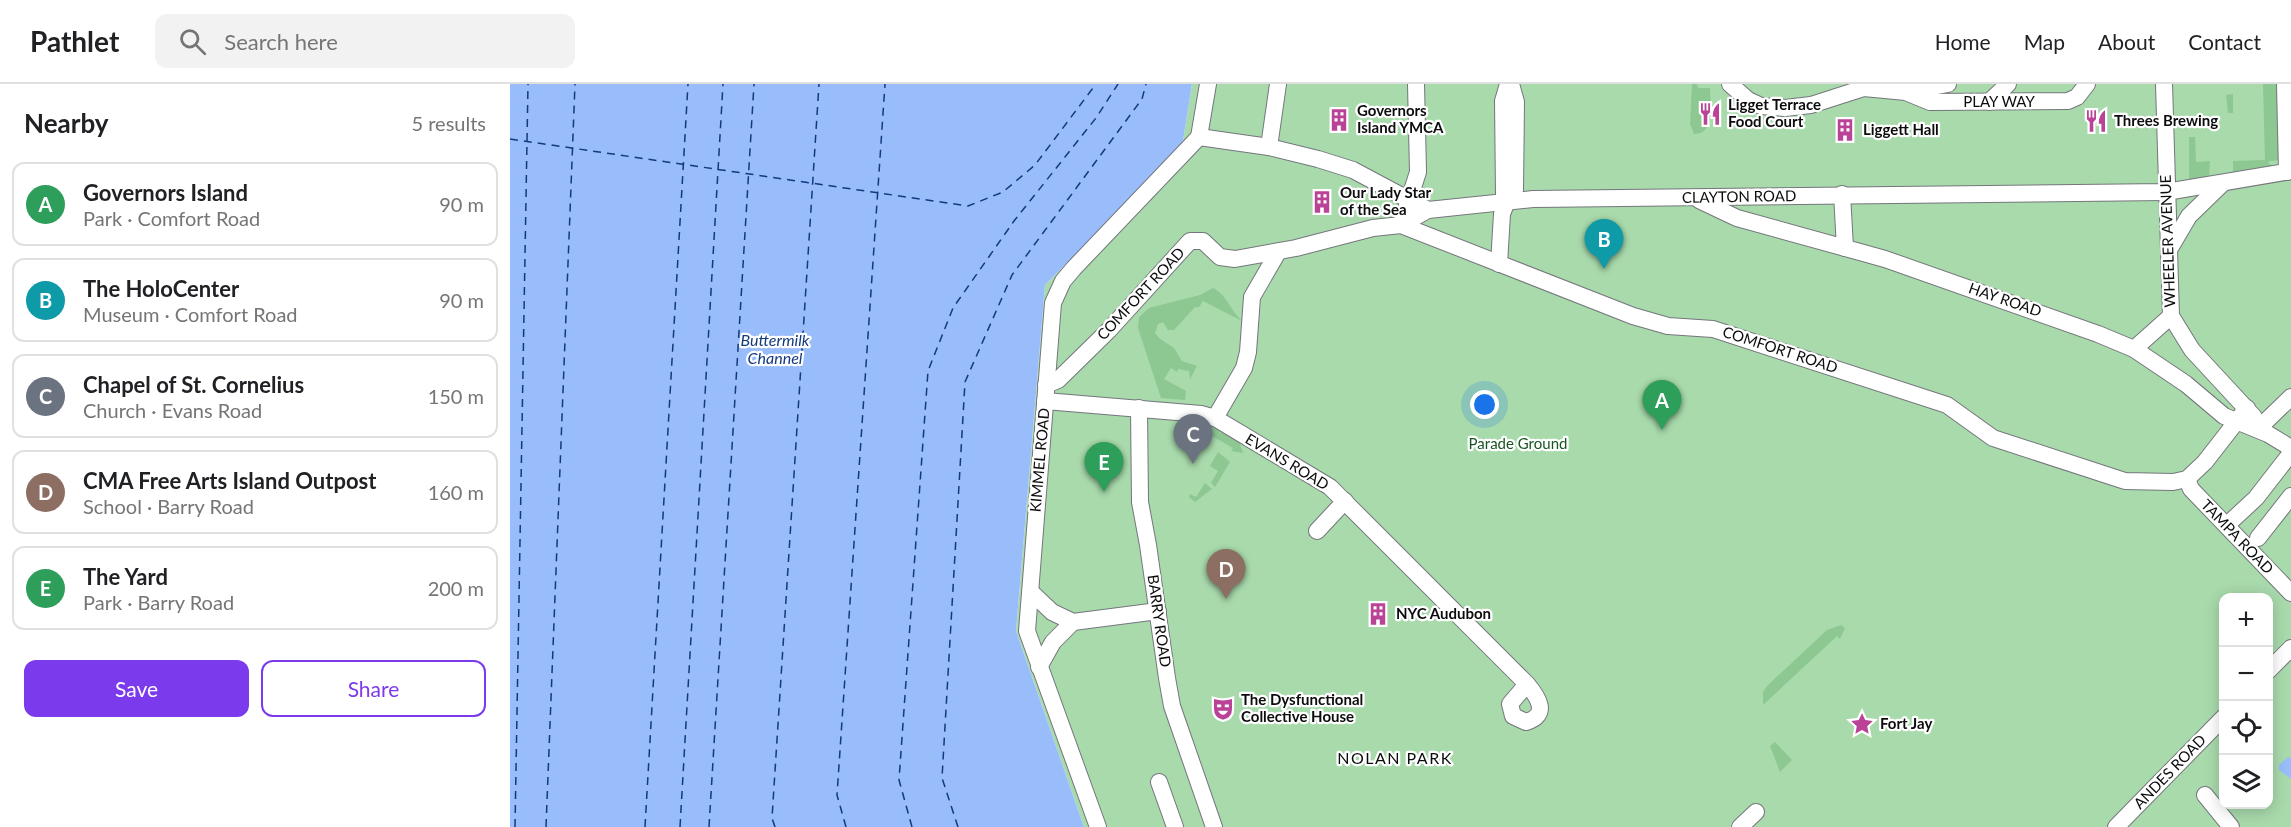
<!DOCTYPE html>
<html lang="en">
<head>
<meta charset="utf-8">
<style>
	:root { --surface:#fff; --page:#f2f2f2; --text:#202124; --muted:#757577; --line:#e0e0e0; --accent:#7c3aed }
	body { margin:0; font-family:Lato,sans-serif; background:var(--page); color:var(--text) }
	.controls { position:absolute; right:18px; bottom:18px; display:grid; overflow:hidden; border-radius:12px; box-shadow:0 3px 15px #0003 }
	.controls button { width:54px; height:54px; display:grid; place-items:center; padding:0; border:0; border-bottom:2px solid var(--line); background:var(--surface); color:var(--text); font:30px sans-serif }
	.you { position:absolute; left:975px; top:321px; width:21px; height:21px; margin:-15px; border:4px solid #fff; border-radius:50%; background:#1a73e8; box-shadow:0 0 0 9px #1a73e833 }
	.badge { display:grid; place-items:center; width:39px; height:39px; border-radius:50%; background:var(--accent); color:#fff; font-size:20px; font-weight:700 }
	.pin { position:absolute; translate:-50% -50px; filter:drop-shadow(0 2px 3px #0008) }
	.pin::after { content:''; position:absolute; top:32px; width:21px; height:18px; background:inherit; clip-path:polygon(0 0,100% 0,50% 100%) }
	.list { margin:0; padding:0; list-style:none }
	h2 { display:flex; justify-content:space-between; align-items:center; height:78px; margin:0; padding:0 24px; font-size:26px }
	h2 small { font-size:20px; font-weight:400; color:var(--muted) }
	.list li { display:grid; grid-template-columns:39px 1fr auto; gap:18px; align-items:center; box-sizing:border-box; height:84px; margin:0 12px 12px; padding:0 12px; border:2px solid var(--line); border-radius:12px }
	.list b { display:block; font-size:22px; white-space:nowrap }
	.list p { margin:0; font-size:20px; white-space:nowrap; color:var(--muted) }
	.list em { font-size:20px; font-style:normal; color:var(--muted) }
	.actions { display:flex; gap:12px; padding:18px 24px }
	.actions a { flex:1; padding:14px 0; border:2px solid var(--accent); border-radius:12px; text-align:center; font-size:21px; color:var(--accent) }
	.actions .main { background:var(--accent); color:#fff }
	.icon { flex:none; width:33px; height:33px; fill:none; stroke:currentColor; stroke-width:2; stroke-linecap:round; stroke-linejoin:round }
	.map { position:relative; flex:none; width:1781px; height:743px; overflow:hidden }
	header { display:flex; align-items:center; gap:36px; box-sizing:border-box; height:84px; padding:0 30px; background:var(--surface); border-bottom:2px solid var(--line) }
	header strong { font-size:28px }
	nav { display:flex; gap:33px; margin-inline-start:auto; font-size:21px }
	.search { width:420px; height:54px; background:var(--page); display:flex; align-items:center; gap:15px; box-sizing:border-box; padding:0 21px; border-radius:12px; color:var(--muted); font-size:22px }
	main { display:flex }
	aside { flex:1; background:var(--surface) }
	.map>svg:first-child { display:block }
	.green { fill:#a8daac; fill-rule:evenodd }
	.forest { fill:#8dc792 }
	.water { fill:#99bcfa }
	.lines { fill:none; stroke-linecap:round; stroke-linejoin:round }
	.ferry { stroke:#13397f; stroke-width:1.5; stroke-dasharray:8 6; stroke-linecap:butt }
	.minor-casing { stroke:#75767c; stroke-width:18 }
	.minor { stroke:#fff; stroke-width:16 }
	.labels { text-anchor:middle; stroke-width:4.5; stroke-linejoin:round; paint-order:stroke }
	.street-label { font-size:15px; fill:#0c0c0e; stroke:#fff }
	.poi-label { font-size:15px; font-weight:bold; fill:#0c0c0e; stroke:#fff; text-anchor:start }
	.park-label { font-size:15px; fill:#175422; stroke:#fff }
	.water-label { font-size:16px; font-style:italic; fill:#13397f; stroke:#fff }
	.neighbourhood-label { font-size:16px; letter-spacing:1.5px; fill:#0c0c0e; stroke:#fff }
</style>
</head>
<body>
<header>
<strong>Pathlet</strong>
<div class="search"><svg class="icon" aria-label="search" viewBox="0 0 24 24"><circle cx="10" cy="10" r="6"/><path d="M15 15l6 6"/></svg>Search here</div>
<nav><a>Home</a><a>Map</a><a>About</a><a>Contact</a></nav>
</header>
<main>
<aside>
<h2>Nearby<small>5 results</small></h2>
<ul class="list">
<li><span class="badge" style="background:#2e9e5b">A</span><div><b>Governors Island</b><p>Park · Comfort Road</p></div><em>90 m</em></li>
<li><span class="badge" style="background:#0f9aa8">B</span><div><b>The HoloCenter</b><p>Museum · Comfort Road</p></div><em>90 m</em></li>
<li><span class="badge" style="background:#6b7280">C</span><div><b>Chapel of St. Cornelius</b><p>Church · Evans Road</p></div><em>150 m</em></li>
<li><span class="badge" style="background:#8d6e63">D</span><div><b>CMA Free Arts Island Outpost</b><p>School · Barry Road</p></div><em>160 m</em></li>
<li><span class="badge" style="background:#2e9e5b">E</span><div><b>The Yard</b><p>Park · Barry Road</p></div><em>200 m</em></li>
</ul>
<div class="actions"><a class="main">Save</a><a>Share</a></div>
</aside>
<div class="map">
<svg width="1781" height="743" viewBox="0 0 1781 743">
	<rect width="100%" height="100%" fill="#f7f7fe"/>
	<!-- green -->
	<path class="green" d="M682,0H1781V743H574L506,547L535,201L672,63ZM1714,514H1758V720H1714Z"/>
	<!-- forest -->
	<g class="forest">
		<path d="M1182,0H1187L1188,4H1200C1200,19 1206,50 1184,50L1180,40Z"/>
		<path d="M1753,0H1770L1773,76L1760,77L1758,79L1763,82L1723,91V77L1755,76Z"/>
		<path d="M1723,10V29H1718L1716,11Z"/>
		<path d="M1679,53H1685L1686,78L1700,77L1699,94L1679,99Z"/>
		<path d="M703,204C719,212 721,231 736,239L693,217L689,223H685L664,246H658L653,238L648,240L645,249L649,254L664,264L672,277L687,282L680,295L679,287L668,285L667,288L661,284L654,295L676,307L675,316L651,314L628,244L629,233L639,224L690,211Z"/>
		<path d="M696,340L707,342L710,349L718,348L729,357L733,369L721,367L723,364L695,348L681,370L673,365L674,359L685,354L691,341Z"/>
		<path d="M708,368L720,378L705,403L701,399L708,387L700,382Z"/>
		<path d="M695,399L702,405L685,418L679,413L680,410L686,413Z"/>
		<path d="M1331,541L1335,544L1330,555L1327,552L1253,621V608L1258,601L1317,546Z"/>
		<path d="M1265,658L1282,676L1270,688L1260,662Z"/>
	</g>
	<!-- water -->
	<g class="water">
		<path d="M0,0H682L672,63L535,201L506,547L574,743H0Z"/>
		<path d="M1778,673L1781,674V695L1769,686V681Z"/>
	</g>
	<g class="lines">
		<!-- ferry -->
		<g class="ferry">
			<path d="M0,55L458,122L493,108L525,81L586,0"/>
			<path d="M5,743L18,0"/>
			<path d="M36,743L65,0"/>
			<path d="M135,743L178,0"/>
			<path d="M170,743L213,0"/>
			<path d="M199,743L244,0"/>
			<path d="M265,743L262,734L309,0"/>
			<path d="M336,743L327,711L375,0"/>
			<path d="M402,743L389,696L418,287L443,224L504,137L586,34L608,0"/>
			<path d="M448,743L432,694L455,298L502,191L632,15L636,0"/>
		</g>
		<!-- minor casing -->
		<g class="minor-casing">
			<g id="minor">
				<path d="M906,0L908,88L891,141L918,126"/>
				<path d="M1220,0L1238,16L1251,22L1275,24L1301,21L1354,4L1396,8L1438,0"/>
				<path d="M1654,0L1661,232L1682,266L1744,333"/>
				<path d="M1775,0L1777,88"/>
				<path d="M1398,9L1420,18L1558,17L1567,13L1577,0"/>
				<path d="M1479,18L1498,0"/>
				<path d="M689,53L759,63L808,75L843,86L918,126L1023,115L1656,108L1781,87"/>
				<path d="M689,53L698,0"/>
				<path d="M759,63L768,0"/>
				<path d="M1332,110L1335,164"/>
				<path d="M1189,116L1227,134L1375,175L1588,250L1624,265L1676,300L1714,332L1758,350L1781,364"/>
				<path d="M997,117L994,110L993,17L998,0"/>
				<path d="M1659,166L1679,132L1712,100"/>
				<path d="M989,180L992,130L997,117L1005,106L1006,18L1001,0"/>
				<path d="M1624,265L1661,232"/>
				<path d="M536,301L548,296L599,246L680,157H693L710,173L725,175L786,164L863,144L891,141L1123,232L1158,242L1203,245L1437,321L1483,354L1615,397L1663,398L1677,395L1695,378L1737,324"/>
				<path d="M535,317L691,330L705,334L820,403L1017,600C1028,613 1040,631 1016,638L1003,632L1000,620L1017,600"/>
				<path d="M629,324L630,418L638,461L657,594L662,622L704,743"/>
				<path d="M705,334L734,284L738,268L742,213L768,168"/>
				<path d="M1751,342L1781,313"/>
				<path d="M1677,395L1681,405L1781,509"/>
				<path d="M1717,441L1746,414L1781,369"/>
				<path d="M807,447L835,417"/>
				<path d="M1748,454L1781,412"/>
				<path d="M521,508L542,528L563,538L648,527"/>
				<path d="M529,583L543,558L563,538"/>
				<path d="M1758,587L1781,564"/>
				<path d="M649,698L665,743"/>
				<path d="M1695,711L1721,743"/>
				<path d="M588,743L517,547L543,219L553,197L564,184L689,53"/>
				<path d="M1230,743L1246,728"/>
				<path d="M1606,743L1714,633"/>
			</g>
		</g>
		<!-- minor -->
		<use href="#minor" class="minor"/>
	</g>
	<!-- icons -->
	<defs>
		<g id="restaurant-bare" transform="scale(1.8)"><path d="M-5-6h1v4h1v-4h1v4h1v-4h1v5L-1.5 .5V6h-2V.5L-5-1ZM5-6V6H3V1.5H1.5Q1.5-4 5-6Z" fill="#bb4397" stroke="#fff" stroke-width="2.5" paint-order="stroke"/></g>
		<g id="building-bare" transform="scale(1.8)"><path d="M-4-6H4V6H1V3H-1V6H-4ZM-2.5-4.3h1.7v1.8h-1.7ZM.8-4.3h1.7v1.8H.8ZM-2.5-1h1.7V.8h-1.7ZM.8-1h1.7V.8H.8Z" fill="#bb4397" stroke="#fff" stroke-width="2.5" paint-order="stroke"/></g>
		<g id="theatre-bare" transform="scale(1.8)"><path d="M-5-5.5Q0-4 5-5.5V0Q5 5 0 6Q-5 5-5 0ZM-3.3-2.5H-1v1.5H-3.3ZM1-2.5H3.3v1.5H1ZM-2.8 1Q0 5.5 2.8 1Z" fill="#bb4397" stroke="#fff" stroke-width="2.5" paint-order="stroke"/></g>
		<g id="sight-bare" transform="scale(1.8)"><path d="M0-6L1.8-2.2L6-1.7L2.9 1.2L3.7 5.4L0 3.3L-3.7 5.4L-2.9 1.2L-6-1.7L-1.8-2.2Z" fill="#bb4397" stroke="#fff" stroke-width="2.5" paint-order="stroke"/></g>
	</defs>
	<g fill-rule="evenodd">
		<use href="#restaurant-bare" x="1200" y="30"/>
		<use href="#building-bare" x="829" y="36"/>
		<use href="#restaurant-bare" x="1586" y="37"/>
		<use href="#building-bare" x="1335" y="46"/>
		<use href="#building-bare" x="812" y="118"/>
		<use href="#building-bare" x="868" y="530"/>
		<use href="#theatre-bare" x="713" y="625"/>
		<use href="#sight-bare" x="1352" y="640"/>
	</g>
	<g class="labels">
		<!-- street labels -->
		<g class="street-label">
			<text x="1489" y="23">PLAY WAY</text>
			<text transform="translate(1229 113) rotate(-1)" y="5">CLAYTON ROAD</text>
			<text transform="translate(1658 157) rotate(-92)" y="5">WHEELER AVENUE</text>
			<text transform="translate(631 210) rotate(-47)" y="5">COMFORT ROAD</text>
			<text transform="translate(1495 216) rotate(19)" y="5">HAY ROAD</text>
			<text transform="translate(1270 266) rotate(18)" y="5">COMFORT ROAD</text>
			<text transform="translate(530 376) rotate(-85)" y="5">KIMMEL ROAD</text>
			<text transform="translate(777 378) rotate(31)" y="5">EVANS ROAD</text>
			<text transform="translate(1727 453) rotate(46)" y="5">TAMPA ROAD</text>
			<text transform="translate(649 537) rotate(82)" y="5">BARRY ROAD</text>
			<text transform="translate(1660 688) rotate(-46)" y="5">ANDES ROAD</text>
		</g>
		<!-- poi labels -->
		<g class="poi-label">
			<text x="1218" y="26">Ligget Terrace<tspan x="1218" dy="17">Food Court</tspan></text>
			<text x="847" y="32">Governors<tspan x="847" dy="17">Island YMCA</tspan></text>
			<text x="1604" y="42">Threes Brewing</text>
			<text x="1353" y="51">Liggett Hall</text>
			<text x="830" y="114">Our Lady Star<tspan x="830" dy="17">of the Sea</tspan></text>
			<text x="886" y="535">NYC Audubon</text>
			<text x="731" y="621">The Dysfunctional<tspan x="731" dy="17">Collective House</tspan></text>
			<text x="1370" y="645">Fort Jay</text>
		</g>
		<!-- park labels -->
		<g class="park-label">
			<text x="1008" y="365">Parade Ground</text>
		</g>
		<!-- water labels -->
		<g class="water-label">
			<text x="265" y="262">Buttermilk<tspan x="265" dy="18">Channel</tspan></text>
		</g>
		<!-- neighbourhood labels -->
		<g class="neighbourhood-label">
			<text x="885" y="680">NOLAN PARK</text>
		</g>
	</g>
</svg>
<div class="controls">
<button>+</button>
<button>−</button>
<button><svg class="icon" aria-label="locate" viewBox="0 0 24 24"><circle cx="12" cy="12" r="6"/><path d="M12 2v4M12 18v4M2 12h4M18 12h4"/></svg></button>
<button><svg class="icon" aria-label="layers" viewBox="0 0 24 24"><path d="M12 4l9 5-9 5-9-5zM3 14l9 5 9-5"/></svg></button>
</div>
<div class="you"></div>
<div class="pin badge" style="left:1152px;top:346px;background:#2e9e5b">A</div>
<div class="pin badge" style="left:1094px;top:185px;background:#0f9aa8">B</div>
<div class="pin badge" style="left:683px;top:380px;background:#6b7280">C</div>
<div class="pin badge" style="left:716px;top:515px;background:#8d6e63">D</div>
<div class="pin badge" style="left:594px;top:408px;background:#2e9e5b">E</div>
</div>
</main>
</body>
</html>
